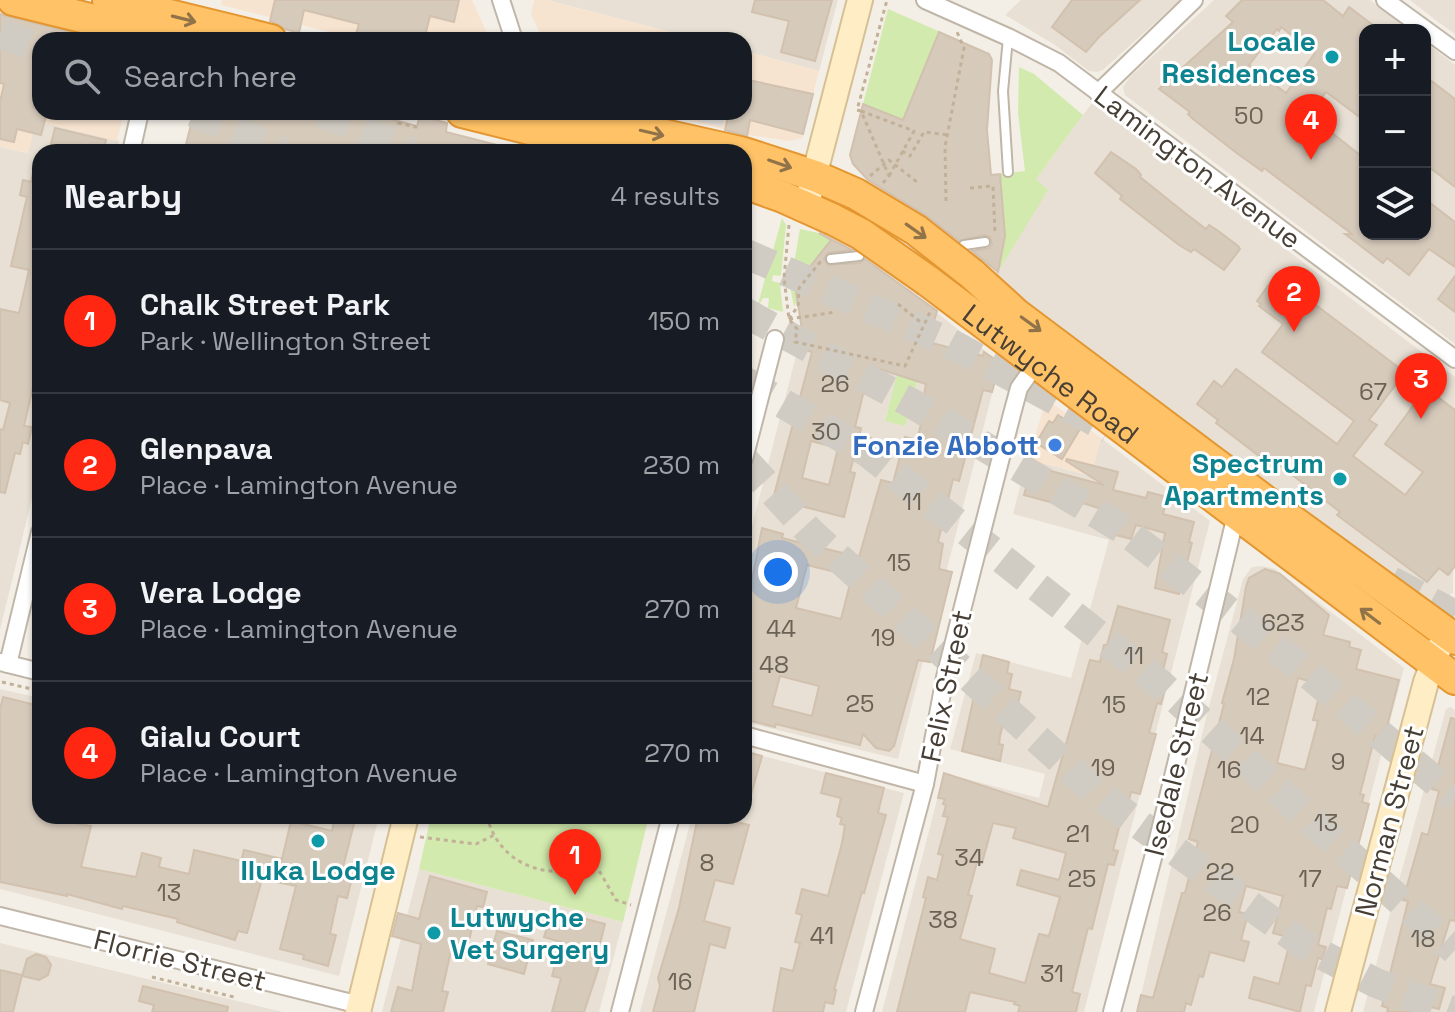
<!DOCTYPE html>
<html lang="en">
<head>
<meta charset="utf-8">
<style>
	:root { --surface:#171b24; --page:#20242c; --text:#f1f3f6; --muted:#9ea1a6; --line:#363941; --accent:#ff2712 }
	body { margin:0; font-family:"Space Grotesk",sans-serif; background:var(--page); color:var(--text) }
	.controls { position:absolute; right:24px; top:24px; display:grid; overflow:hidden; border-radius:16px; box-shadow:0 2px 6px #0004 }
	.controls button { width:72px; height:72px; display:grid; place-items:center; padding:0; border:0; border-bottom:2px solid var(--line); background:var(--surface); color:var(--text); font:40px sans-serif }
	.you { position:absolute; left:778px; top:572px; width:28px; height:28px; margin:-20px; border:6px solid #fff; border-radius:50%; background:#1a73e8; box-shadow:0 0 0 12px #1a73e833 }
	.badge { display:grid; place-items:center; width:52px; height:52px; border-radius:50%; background:var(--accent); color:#fff; font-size:26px; font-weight:700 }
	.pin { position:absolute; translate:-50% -66px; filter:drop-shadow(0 2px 4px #0008) }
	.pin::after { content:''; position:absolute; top:42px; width:28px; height:24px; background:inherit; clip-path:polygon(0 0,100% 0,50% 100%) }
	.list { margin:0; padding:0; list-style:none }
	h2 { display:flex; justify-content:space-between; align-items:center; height:104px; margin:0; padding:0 32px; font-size:34px }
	h2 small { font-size:26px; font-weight:400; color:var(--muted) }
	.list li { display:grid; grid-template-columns:52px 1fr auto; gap:24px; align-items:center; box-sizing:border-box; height:144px; padding:0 32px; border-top:2px solid var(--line) }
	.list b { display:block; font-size:30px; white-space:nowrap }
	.list p { margin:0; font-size:26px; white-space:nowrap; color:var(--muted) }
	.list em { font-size:26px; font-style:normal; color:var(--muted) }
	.icon { flex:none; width:44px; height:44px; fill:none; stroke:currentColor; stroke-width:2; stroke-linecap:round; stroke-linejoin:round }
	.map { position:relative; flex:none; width:1455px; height:1012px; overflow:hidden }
	.search { position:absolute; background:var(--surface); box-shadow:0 2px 6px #0004; left:32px; top:32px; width:720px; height:88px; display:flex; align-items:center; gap:20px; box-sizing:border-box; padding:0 28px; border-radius:24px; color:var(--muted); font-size:30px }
	.panel { position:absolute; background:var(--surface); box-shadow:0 2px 6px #0004; left:32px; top:144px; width:720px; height:680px; border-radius:24px }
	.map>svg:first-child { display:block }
	.residential { fill:#e8e0d4 }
	.commercial { fill:#f7e4d0 }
	.green { fill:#d2eaad }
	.parking { fill:#e5e2de }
	.building { fill:#d6cabb; stroke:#d1c1ae; stroke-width:2; fill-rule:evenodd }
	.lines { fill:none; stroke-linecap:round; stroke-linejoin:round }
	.highway-tunnel { stroke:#d1ccc3; stroke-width:30; stroke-dasharray:30 15; stroke-linecap:butt }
	.lane-casing { stroke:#c0b6a8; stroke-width:12 }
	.street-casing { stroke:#c0b6a8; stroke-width:20 }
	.secondary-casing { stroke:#d6c094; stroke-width:28 }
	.highway-casing { stroke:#e49630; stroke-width:34 }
	.path { stroke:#c2b199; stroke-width:3; stroke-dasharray:4 4; stroke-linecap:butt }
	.lane { stroke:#fff; stroke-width:8 }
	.street { stroke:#fff; stroke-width:16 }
	.secondary { stroke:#ffedc5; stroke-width:24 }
	.highway { stroke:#ffc266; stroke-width:30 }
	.highway-bridge-casing { stroke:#e49630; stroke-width:34; stroke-linecap:butt }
	.path-bridge { stroke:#c2b199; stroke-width:3; stroke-dasharray:4 4; stroke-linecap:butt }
	.highway-bridge { stroke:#ffc266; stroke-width:30 }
	.oneway { stroke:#917349 }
	.culture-dot { fill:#0f9aa8; stroke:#fff; stroke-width:3 }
	.shop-dot { fill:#3f7fe0; stroke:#fff; stroke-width:3 }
	.labels { text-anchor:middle; stroke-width:6; stroke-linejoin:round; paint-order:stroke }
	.number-label { font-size:24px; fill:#6b6256 }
	.culture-label { font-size:28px; font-weight:bold; fill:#0d838f; stroke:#fff; text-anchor:end }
	.street-label { font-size:28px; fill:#473f35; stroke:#fff }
	.shop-label { font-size:28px; font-weight:bold; fill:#366cbe; stroke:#fff; text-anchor:end }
</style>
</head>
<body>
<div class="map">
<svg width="1455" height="1012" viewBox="0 0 1455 1012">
	<rect width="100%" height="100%" fill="#f4efe6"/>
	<!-- residential -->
	<g class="residential">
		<path d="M547,0H838L819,71L744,51V40H701Z"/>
		<path d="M1021,0H1180L1103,70L1097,72L1089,71L1055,45L1005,15Z"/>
		<path d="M1214,0H1370L1409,30H1365V234H1425V42L1455,65V344L1125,95L1123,87L1130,77Z"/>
		<path d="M1410,0H1455V34L1437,21Z"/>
		<path d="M1092,103L1455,377L1453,593L1436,602H1425L1418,599L993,278L1047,190L1035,180Z"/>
		<path d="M36,121L119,141L116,152H40V465L0,630V147L27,153Z"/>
		<path d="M936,312L1000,363L898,759L744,722V557L798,348L898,374L885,420L905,426Z"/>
		<path d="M1101,438L1210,521L1084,1012H882L944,773L1039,798L1045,774L950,749L976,653L1071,678L1109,540L1013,514L1027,459L1091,476Z"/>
		<path d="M1262,566L1275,569L1404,668L1314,1012H1137L1206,718L1243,579L1252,567Z"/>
		<path d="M0,689L40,698V816H379L339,976L0,889Z"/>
		<path d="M1451,707L1455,710V1012H1363L1446,709Z"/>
		<path d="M744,751L904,793L846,1012H640L692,816H744Z"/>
		<path d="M419,869L623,922L599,1012H382Z"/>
		<path d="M0,943L283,1012H0Z"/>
	</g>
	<!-- commercial -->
	<g class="commercial">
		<path d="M222,0H472L490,40H361L221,5Z"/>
		<path d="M534,0H547L701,40H543L531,14Z"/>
		<path d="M0,20L84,40H40V112H124L117,141L36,121L28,153L0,147Z"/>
		<path d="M744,51L819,71L802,138L790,141L747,135L654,112H744Z"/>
		<path d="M1053,404L1101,438L1091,476L1027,459L1045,405Z"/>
	</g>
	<!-- green -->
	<g class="green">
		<path d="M888,9L945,34L942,82L922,74L903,120L863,104Z"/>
		<path d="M1019,67L1034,74L1083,115L1036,179L1048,190L998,272L1005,236L1000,174L1025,171L1018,113Z"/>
		<path d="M782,218L786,225L781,276L773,275L772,281L780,283L783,312L768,308L769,298H763L756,311Z"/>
		<path d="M800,229L819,233L831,240L795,286L797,300L794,307L790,286Z"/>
		<path d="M936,312L905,426L885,421L897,375L914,380Z"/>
		<path d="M431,816H649L623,922L419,869Z"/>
	</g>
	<!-- parking -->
	<path class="parking" d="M664,112H709L725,116L722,127Z"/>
	<!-- building -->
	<g class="building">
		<path d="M275,0H459L454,22L430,16L424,40H407L385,34L384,40L355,37L359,24L304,10L299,33L285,29L270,21Z"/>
		<path d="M755,0H832L815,61L781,52L789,21L752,12Z"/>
		<path d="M1072,0H1140L1099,37L1086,52L1052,27Z"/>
		<path d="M1242,0H1323L1343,16L1349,7L1374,26L1371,30H1365V121L1326,92L1308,114L1365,159V234H1425V199L1455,222V267L1429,249L1409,275L1387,258L1383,263L1345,234H1352L1264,168L1262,171L1238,154L1193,119L1188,114L1190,112L1159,89L1233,22L1226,16ZM1281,27L1315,53L1286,93L1249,65L1277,29L1279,31Z"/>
		<path d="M0,14L93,38L40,40V77L33,107L40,109V112H47L41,135L17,129L14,142L0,139V102L4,84L0,83Z"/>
		<path d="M939,32L989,54L992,60L987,130L991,175L1000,174L1005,236L998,272L972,251L989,248L992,244L990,237L984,235L959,241L925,215L868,180L853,164L850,155L863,104L903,120Z"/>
		<path d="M1425,76L1455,99V187L1425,164Z"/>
		<path d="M744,79L813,94L803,134L750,120L747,136L725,130L729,112H744Z"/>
		<path d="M208,112H363L417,126L420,116L447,123L446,132L505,147L504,152H184L194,113L207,118Z"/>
		<path d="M55,128L106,140L103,152H49Z"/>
		<path d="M1111,152L1136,169L1141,175L1140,177L1185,213L1206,229L1209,225L1217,230L1238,246L1240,249L1224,270L1194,249L1191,252L1179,245L1120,199L1122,196L1095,173Z"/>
		<path d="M35,164H40V357L24,426L32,427L28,444L23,442L20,454L15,453L5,493L0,492V429L3,430L10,403L0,400V309L19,313L29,270L11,266L27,197L20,195L23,180L31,182Z"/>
		<path d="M819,233L852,250L828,253L824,259L828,265L860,263L865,259L937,311L928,342L983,356L984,352L1000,363L992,392L983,390L959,481L953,479L938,542L943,544L939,569L952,572L930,662L918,660L894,746L889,751L876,748L863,734L860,745L776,724L775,727L744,719V595L749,596L762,528L783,534L782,538L859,557L881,480L893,483L905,437L917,440L924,412L921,411L926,384L870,366L855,427L861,428L850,472L855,473L844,517L773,499L812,352L798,348L802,330L795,286L831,240ZM811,441L838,448L829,485L802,478ZM807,565L852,576L841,619L796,608ZM780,676L819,686L812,716L772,706Z"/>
		<path d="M1276,275L1455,410V566L1448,575L1439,568L1427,582L1337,515L1340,512L1312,490L1275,462L1272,466L1216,423L1218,420L1197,404L1214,381L1222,387L1236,369L1337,444L1354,421L1262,352L1283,324L1259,306L1261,304L1257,301ZM1397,383L1418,399L1385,444L1423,472L1405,495L1353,456L1377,425L1369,420Z"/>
		<path d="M1455,276V312L1438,299Z"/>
		<path d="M1058,415L1080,429L1062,459L1036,443L1049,421L1053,423Z"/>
		<path d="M1067,459L1118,472L1113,490L1146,498L1148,492L1167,497L1163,514L1194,522L1189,542L1192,543L1179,594L1155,588L1165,533L1136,525L1131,539L1112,534L1117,514L1067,498L1065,506L1024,495L1032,466L1104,485L1066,461Z"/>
		<path d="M1265,569L1280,574L1329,615L1323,635L1350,642L1349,647L1361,650L1356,669L1399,680L1384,738L1375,736L1360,794L1364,795L1362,802L1369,804L1347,888L1337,886L1331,909L1327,908L1318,945L1326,947L1322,959L1318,958L1311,986L1306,985L1300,1012L1249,998L1254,977L1279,984L1291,938L1273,933L1283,896L1246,886L1239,912L1248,914L1241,940L1249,942L1244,961L1210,952L1203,977L1199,976L1191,1005L1186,1003L1184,1012H1137L1141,995L1153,998L1182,893H1185L1198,842L1189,839L1224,704L1222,703L1234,659L1246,587L1249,578ZM1298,678L1322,685L1313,720L1318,721L1305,770L1277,763Z"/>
		<path d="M1118,606L1170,620L1162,652L1167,654L1161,679L1167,681L1161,704L1157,703L1149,733L1156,734L1140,794L1131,792L1128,805H1125L1113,850L1118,851L1114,865L1108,864L1092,929L1088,928L1072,992L1080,994L1076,1012H1018L1020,1006L1014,1004L1015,1002L970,992L965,1012H897L926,898L923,897L928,877L937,880L943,855L938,854L948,817L943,816L946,805L943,804L945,799L938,798L944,773L1048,807L1090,660L1100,662L1104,645H1107ZM993,823L1016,828L1013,838L1066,853L1059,880L1021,870L1017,885L1060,897L1049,936L1039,934L1025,983L989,973L995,949L960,939L972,896L968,895L977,862L982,863Z"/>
		<path d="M983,655L1009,662L1007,673L1012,674L1009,689L1021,692L1015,714L1006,712L1000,736L999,744L1003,745L1000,761L962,751Z"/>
		<path d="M3,697L40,706V816L91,826L81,867L136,877L142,853L161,858L159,867L189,874L194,850L241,861L244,850L282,859L291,821L332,831L335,816H356L340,879L351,882L347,898L338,896L330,934L336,935L328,966L303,959L304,955L280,949L296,886L262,879L247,933L238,931L235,940L177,922L178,919L123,906L122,909L67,894V896L0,882V709Z"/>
		<path d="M1451,718L1455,719V921L1450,920L1430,984L1445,988L1439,1009L1418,1004L1415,1012H1387L1388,1008L1382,1006L1408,901L1403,900L1422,833L1428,835L1439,791L1432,789Z"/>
		<path d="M744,751L762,756L748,805H744Z"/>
		<path d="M826,773L884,788L878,813L886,815L864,893L862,892L834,990H836L833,1004L825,1002L823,1012H773L781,968L793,971L800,943L795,942L802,915L796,913L802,889L828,896L842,843L845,825L840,824L842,818L837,816L841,798L821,793Z"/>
		<path d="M698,816H713L749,825L733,884L715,880L704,921L730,928L725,948L710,944L694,1012H653L660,986L658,978L679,908Z"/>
		<path d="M430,876L487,892L483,907L477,906L466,954L451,951L442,991L448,992L443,1012H391L398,987L412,991L421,944L392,936L398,913L419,919Z"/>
		<path d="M552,910L605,924L596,960L601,961L584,1012H552L561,978L552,976L561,942L544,937Z"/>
		<path d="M497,931L533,940L524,974L488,964Z"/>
		<path d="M36,954L46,957L51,965L48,975L39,980L22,976L27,959Z"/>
		<path d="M0,970L22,975L13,1012H0Z"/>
		<path d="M143,986L228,1007L227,1012H152L154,1005L139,1001Z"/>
	</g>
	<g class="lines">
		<!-- highway-tunnel -->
		<g class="highway-tunnel">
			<path d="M0,33L40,49"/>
			<path d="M194,112L282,152"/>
			<path d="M322,112L410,152"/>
			<path d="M744,253L946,341L1109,429"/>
			<path d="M744,312L911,403L1121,528L1292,660L1455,798"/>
			<path d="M744,381L867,452L1159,683L1455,950"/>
			<path d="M744,460L809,531L1098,794L1307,947L1376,983L1455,1012"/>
			<path d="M1391,581L1455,615"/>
		</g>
		<!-- lane casing -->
		<g class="lane-casing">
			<g id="lane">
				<path d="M1008,172L1003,91L1008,38"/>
				<path d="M964,245L985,242"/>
				<path d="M831,259L859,256"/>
			</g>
		</g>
		<!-- street casing -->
		<g class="street-casing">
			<g id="street">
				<path d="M501,0L514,40"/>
				<path d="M925,0L1008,37L1059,63L1455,359"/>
				<path d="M1385,0L1455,51"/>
				<path d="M1098,93L1194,0"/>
				<path d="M131,152L140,112"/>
				<path d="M744,459L775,339"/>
				<path d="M0,662L40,672"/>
				<path d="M8,664L40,532"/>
				<path d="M744,735L925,784"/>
				<path d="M0,916L360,1005"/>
				<path d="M620,1012L671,816"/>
				<path d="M864,1012L925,784L945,677L1012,414L1019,388L1036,364"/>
				<path d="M1112,1012L1158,839L1236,515"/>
			</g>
		</g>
		<!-- secondary casing -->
		<g class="secondary-casing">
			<g id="secondary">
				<path d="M806,207L860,0"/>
				<path d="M358,1012L406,816"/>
				<path d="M1338,1012L1426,682L1439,648"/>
			</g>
		</g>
		<!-- highway casing -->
		<g class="highway-casing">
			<g id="highway">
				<path d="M13,0L175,40"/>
				<path d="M108,0L271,40"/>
				<path d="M462,112L622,152"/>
				<path d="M562,112L740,152"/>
				<path d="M744,153L815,176L856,194"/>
				<path d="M744,183L783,197L832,219"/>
				<path d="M972,274L1016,314L1265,501L1455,639"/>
				<path id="s1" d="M928,281L1455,679"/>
			</g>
		</g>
		<!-- path -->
		<g class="path">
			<path d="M861,111L914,131L889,176"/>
			<path d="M400,115L398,123L416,127L415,132"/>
			<path d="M388,118L389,112"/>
			<path d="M902,151L910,156L924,132L948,135"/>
			<path d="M883,183L889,176L861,111L857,110L887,0"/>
			<path d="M970,188L993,186L995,234"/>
			<path d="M946,201L945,147L964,48L957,32"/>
			<path d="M789,225L784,278L789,319L797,329L795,342L905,366L930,312"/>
			<path d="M898,304L923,324"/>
			<path d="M789,319L798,306L799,288L821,261"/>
			<path d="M789,319L836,312"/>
			<path d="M2,682L40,691"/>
			<path d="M487,816C498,864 549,884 592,863L597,867L616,900L631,905"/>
			<path d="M420,837L476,844L494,835"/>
			<path d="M152,977L234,997"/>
		</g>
		<!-- lane -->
		<use href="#lane" class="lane"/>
		<!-- street -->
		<use href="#street" class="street"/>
		<!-- secondary -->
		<use href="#secondary" class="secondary"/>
		<!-- highway -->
		<use href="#highway" class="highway"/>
		<!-- highway-bridge casing -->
		<g class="highway-bridge-casing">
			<g id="highway-bridge">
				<path d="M856,194L916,230L972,274"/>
				<path d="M832,219L861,234L928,281"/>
			</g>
		</g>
		<!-- path-bridge -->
		<path class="path-bridge" d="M870,176L889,160L917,182"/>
		<!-- highway-bridge -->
		<use href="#highway-bridge" class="highway-bridge"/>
	</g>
	<!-- one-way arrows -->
	<defs><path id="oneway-shaft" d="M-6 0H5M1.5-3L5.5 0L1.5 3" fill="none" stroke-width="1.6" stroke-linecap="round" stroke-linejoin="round" transform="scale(2)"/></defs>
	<g class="oneway">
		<use href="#oneway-shaft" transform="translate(184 19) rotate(14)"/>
		<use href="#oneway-shaft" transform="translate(652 133) rotate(13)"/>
		<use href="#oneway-shaft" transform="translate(780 164) rotate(19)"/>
		<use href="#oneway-shaft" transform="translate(916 231) rotate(35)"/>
		<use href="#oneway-shaft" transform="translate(1031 324) rotate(36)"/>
		<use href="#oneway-shaft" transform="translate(1370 616) rotate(-143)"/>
	</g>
	<!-- markers -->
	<g class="culture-dot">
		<circle cx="1332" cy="57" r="8"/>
		<circle cx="1340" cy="479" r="8"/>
		<circle cx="318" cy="841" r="8"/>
		<circle cx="434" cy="933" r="8"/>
	</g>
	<circle class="shop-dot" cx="1055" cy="445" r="8"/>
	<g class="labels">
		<!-- number labels -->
		<g class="number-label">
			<text x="1249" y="124">50</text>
			<text x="835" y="392">26</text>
			<text x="1373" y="400">67</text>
			<text x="826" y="440">30</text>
			<text x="912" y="510">11</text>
			<text x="899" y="571">15</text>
			<text x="1283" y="631">623</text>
			<text x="781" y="637">44</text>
			<text x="883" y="646">19</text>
			<text x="1134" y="664">11</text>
			<text x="774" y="673">48</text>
			<text x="1258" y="705">12</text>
			<text x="860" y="712">25</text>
			<text x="1114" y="713">15</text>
			<text x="1252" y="744">14</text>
			<text x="1338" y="770">9</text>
			<text x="1103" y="776">19</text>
			<text x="1229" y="778">16</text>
			<text x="1326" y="831">13</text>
			<text x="1245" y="833">20</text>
			<text x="1078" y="842">21</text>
			<text x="969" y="866">34</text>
			<text x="707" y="871">8</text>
			<text x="1220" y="880">22</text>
			<text x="1082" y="887">25</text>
			<text x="1310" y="887">17</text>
			<text x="169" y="901">13</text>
			<text x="1217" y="921">26</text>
			<text x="943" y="928">38</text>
			<text x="822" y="944">41</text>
			<text x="1423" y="947">18</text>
			<text x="1052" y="982">31</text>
			<text x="680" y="990">16</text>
		</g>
		<!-- culture labels -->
		<g class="culture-label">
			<text x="1316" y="51">Locale<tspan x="1316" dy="32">Residences</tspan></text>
			<text x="1324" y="473">Spectrum<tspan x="1324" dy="32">Apartments</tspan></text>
			<text x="318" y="880" text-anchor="middle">Iluka Lodge</text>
			<text x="450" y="927" text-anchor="start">Lutwyche<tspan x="450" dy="32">Vet Surgery</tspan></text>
		</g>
		<!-- street labels -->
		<g class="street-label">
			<text transform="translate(1198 167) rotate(37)" y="10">Lamington Avenue</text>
			<text dy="10" stroke="none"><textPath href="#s1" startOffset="154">Lutwyche Road</textPath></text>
			<text transform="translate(946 686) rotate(-78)" y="10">Felix Street</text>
			<text transform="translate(1176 764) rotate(-76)" y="10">Isedale Street</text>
			<text transform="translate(1389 821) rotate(-75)" y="10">Norman Street</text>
			<text transform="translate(180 960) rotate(14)" y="10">Florrie Street</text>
		</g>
		<!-- shop labels -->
		<g class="shop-label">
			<text x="1039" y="455">Fonzie Abbott</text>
		</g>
	</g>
</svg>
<div class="controls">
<button>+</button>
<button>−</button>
<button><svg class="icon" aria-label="layers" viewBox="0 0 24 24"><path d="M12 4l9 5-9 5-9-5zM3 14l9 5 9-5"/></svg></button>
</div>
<div class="you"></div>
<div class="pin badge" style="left:575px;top:895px">1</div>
<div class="pin badge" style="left:1294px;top:332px">2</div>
<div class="pin badge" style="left:1421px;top:419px">3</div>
<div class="pin badge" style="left:1311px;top:160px">4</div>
<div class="search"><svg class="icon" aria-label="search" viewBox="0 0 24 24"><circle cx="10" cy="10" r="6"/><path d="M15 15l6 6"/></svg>Search here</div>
<section class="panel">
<h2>Nearby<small>4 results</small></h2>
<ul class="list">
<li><span class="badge">1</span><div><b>Chalk Street Park</b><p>Park · Wellington Street</p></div><em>150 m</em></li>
<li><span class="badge">2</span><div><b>Glenpava</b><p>Place · Lamington Avenue</p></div><em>230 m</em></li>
<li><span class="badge">3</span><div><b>Vera Lodge</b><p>Place · Lamington Avenue</p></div><em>270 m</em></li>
<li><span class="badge">4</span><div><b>Gialu Court</b><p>Place · Lamington Avenue</p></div><em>270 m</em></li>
</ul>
</section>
</div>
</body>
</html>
